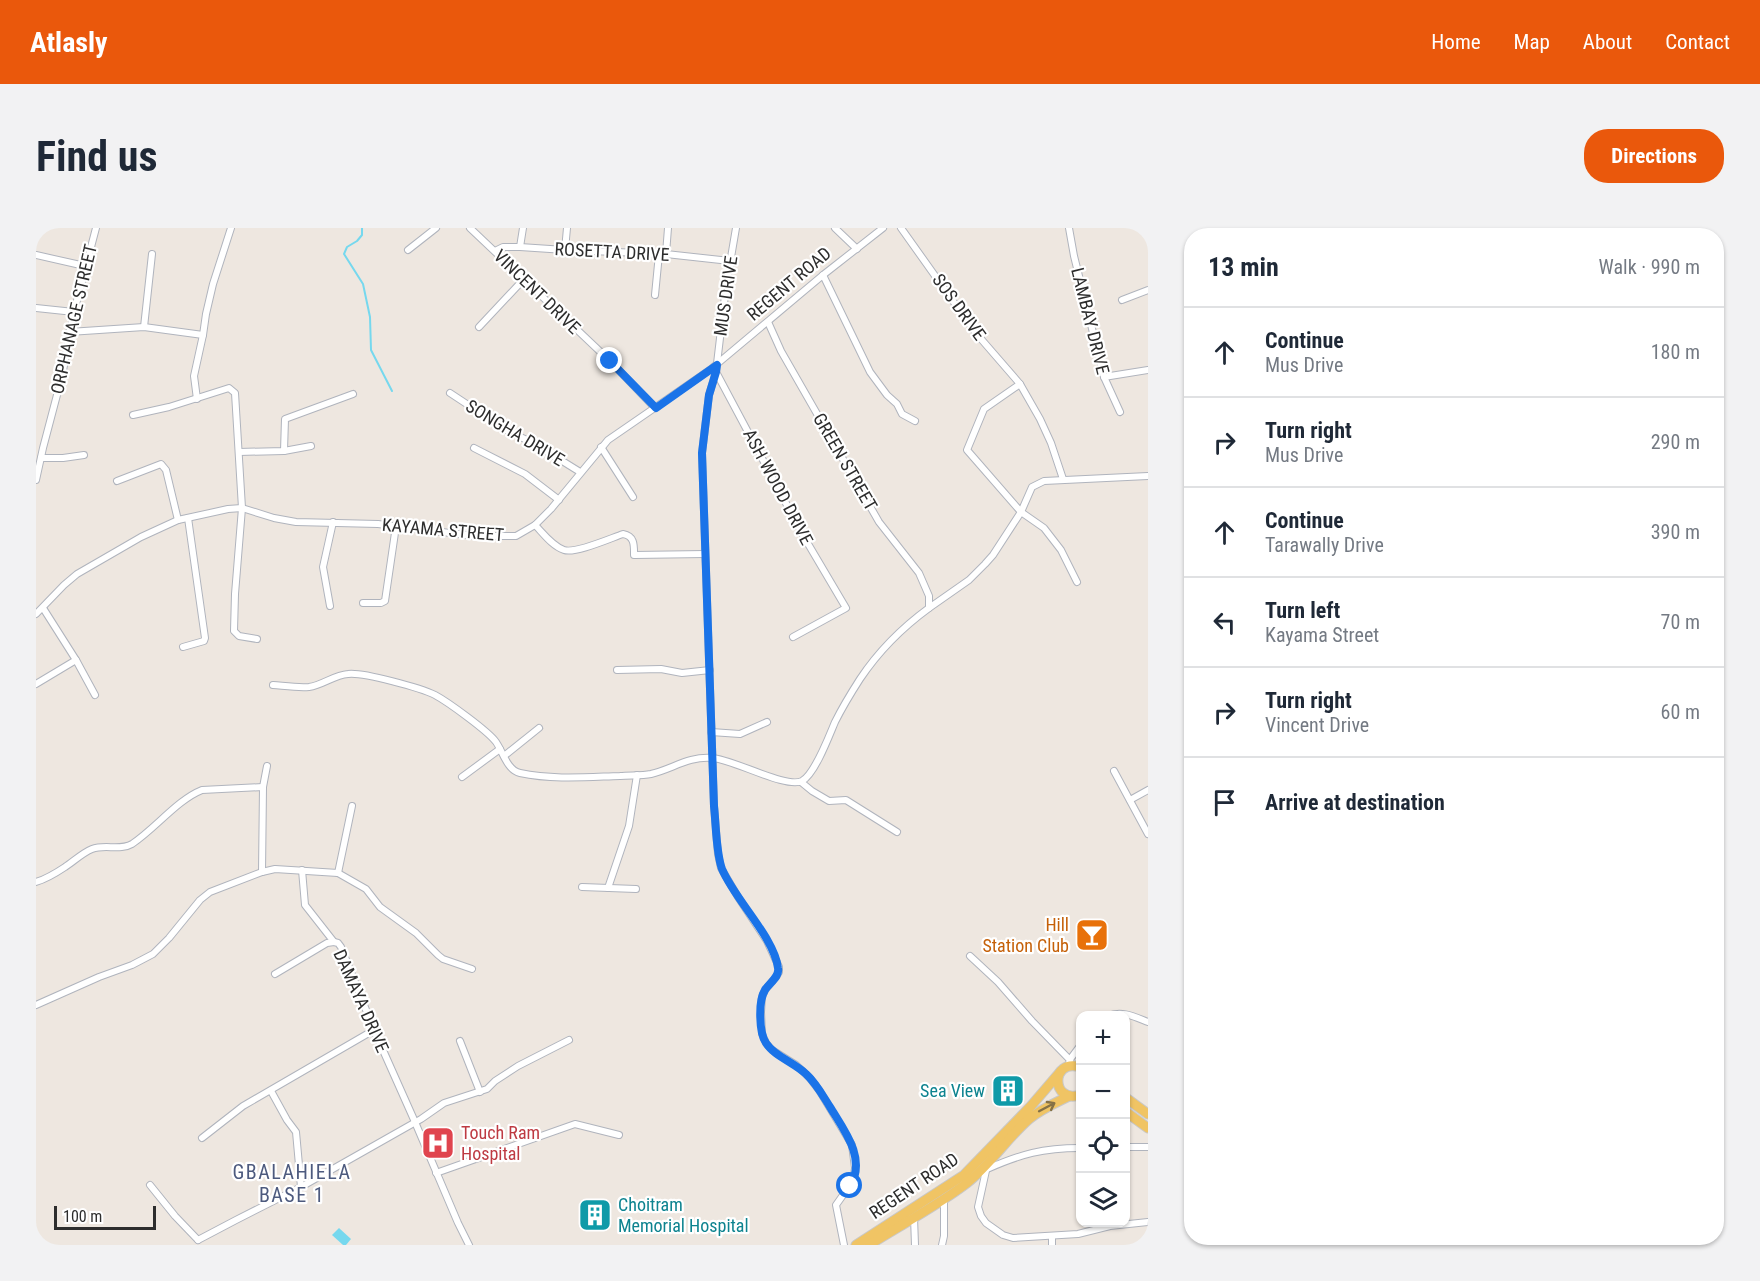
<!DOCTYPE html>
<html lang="en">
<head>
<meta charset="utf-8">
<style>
	:root { --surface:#fff; --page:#f2f2f3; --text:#1f2937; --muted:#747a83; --line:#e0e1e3; --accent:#ea580c }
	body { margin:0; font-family:"Roboto Condensed",sans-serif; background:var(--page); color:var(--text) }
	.controls { position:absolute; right:18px; bottom:18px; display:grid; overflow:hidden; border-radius:12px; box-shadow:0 2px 4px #0004 }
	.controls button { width:54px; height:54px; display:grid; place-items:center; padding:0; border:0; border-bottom:2px solid var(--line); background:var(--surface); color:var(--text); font:30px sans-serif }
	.scale { position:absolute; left:18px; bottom:15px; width:102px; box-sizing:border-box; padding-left:6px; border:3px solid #2d2d2d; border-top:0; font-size:16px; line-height:21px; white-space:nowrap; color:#2d2d2d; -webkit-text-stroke:4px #fff; paint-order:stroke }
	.stop { position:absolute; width:18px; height:18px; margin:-14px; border:4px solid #1a73e8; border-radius:50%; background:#fff }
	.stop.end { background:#1a73e8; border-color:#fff; box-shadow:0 2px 6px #0008 }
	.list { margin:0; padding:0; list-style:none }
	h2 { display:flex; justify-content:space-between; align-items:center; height:78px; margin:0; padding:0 24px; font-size:26px }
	h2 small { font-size:20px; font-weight:400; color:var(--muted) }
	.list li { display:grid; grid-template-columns:39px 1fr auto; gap:18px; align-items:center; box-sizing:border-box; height:90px; padding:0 24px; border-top:2px solid var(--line) }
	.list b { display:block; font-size:22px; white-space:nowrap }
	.list p { margin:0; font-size:20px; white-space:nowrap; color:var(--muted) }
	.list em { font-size:20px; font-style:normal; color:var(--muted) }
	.icon { flex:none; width:33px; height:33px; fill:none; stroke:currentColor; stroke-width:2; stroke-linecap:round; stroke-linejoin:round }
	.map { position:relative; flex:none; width:1112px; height:1017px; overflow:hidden; border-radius:24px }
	header { display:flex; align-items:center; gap:36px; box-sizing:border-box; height:84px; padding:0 30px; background:var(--accent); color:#fff }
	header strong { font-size:28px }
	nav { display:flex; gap:33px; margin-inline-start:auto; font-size:21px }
	.intro { display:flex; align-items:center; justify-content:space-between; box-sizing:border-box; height:144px; padding:0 36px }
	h1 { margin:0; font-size:42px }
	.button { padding:15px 27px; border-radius:24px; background:var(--accent); color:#fff; font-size:21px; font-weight:700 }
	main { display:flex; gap:36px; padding:0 36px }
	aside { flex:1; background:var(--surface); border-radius:24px; box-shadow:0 2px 4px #0004 }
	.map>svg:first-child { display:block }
	.water { fill:#76d8ee }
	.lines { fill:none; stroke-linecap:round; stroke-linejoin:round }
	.stream { stroke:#76d8ee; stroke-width:2 }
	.minor-casing { stroke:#b0b4bd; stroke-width:8 }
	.primary-casing { stroke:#c8c8c8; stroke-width:11 }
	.minor { stroke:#fff; stroke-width:6 }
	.primary { stroke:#f0c464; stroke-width:9 }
	.oneway { stroke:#857146 }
	.route { stroke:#1a73e8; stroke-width:8 }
	.labels { text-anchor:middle; stroke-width:4.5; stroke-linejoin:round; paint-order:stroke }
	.street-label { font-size:18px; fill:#2d2d2d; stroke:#fff }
	.food-label { font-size:18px; fill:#c56008; stroke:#fff; text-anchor:end }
	.culture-label { font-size:18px; fill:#0d838f; stroke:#fff; text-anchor:end }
	.health-label { font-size:18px; fill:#be3a42; stroke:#fff; text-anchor:start }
	.neighbourhood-label { font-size:20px; letter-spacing:1.5px; fill:#4d5a7e; stroke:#fff }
</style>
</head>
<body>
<header>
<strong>Atlasly</strong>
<nav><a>Home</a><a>Map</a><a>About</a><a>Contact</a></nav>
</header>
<div class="intro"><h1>Find us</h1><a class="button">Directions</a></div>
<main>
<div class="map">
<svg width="1112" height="1017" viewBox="0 0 1112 1017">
	<rect width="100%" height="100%" fill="#eee7e0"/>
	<!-- water -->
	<path class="water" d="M303,1000L315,1011L310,1017H307L296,1007Z"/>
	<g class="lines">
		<!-- stream -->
		<path class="stream" d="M326,0V7L321,13L311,19L308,26L327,56L334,89L335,122L356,163"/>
		<!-- minor casing -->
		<g class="minor-casing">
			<g id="minor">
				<path d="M434,0L574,133L619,180"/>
				<path d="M700,0L690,59L680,144L673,167L666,225L678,578L682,626L685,640L702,669L731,713L743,739V744L740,749L729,762L726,769L725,784L726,806L730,815L736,822L760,837L773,849L783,862L816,917L819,940L817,953L800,977L808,1017"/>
				<path d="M799,0L821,21"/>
				<path d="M865,0L939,104L984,156L1004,191L1015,215L1027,251"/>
				<path d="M1033,0L1038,28L1068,149L1084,184"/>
				<path d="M484,19L487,0"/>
				<path d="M372,22L400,0"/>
				<path d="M529,22L531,0"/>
				<path d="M459,23L467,19H484L529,22L630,26L694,33"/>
				<path d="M630,26L632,0"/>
				<path d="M0,27L49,38"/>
				<path d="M787,47L834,144L851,167L861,176L866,186L879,193"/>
				<path d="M619,67L623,26"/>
				<path d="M1086,72L1112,62"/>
				<path d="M0,80L38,84"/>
				<path d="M108,99L116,26"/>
				<path d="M443,99L488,51"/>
				<path d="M33,104L108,99L167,107"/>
				<path d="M680,144L768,309L810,380L757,409"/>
				<path d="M1068,149L1112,142"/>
				<path d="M984,156L948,181L931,222L985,284L1008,300L1025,322L1041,354"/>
				<path d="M414,165L470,202L499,216L544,244"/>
				<path d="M161,171L158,148L167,107L170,86L177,56L195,0"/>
				<path d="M97,187L133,179L193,160L199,165L206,280L199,366L198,403L203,408L221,411"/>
				<path d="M565,219L597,269"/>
				<path d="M438,220L489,246L523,272"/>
				<path d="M248,223L275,218"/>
				<path d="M203,224L248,223L249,191L317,166"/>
				<path d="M5,230H27L48,227"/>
				<path d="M0,252L7,220L26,148L38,84L60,0"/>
				<path d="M81,253L125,236L130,242L142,292"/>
				<path d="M499,297C507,305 516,318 528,322C539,326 575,310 587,306C599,308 598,318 598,327L669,326"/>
				<path d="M327,375H345L349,373L360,298"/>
				<path d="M294,378L287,339L297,294"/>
				<path d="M7,380L40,432L59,467"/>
				<path d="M893,380L933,352L949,336L957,327L985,284L996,259L1008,253L1112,248"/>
				<path d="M0,386L28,357L41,346L105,309L142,292L192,281L206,280L238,290L260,294L342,296L438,308H480L499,297L515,281L572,212L675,141L787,47L847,0"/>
				<path d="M147,419L168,413L169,410L152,290"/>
				<path d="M581,442L625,441L646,445L674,442"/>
				<path d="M0,456L40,432"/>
				<path d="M237,457C249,458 262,460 273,459C287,457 298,447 312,446C327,444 385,460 399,467C412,474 452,503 460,514C467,524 471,542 484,545C517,552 551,549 584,548C594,547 605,548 615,546C636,541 653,528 676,530C697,531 750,561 766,553C779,546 793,508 799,494C806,480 815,465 824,451C842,424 867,399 893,380V368L883,345L843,294L745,123L732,94"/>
				<path d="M675,504L704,506L731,494"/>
				<path d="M468,528L503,500"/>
				<path d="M1078,543L1112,606"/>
				<path d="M426,549L464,521"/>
				<path d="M765,554L776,563L793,573L810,572L861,604"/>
				<path d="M1094,572L1112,562"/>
				<path d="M266,642L269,677L298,714L302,715L305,719L338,802L379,894L422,995L433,1017"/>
				<path d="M226,644L227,559L231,538"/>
				<path d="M302,645L316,578"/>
				<path d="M0,654C10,651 20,645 29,639C37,634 46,625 56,621C69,616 84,623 96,616C120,600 141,572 166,562L227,559"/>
				<path d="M546,659L600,661"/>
				<path d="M572,660L593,598L601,547"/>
				<path d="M934,728L962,754L996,793L1034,832"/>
				<path d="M239,746L291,715L298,714"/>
				<path d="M0,777L63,749L96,737L117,726L133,710L164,672L174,664L226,644L239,641L302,645L330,661L344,679L380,705L402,727L407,731L436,741"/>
				<path d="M1072,788C1086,782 1099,789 1112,794"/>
				<path d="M424,813L444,864"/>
				<path d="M1044,820V834"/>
				<path d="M1033,835L1035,830L1044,818"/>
				<path d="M235,863L251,892L260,904L265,959"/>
				<path d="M166,910L207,878L338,802"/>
				<path d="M1090,919H1112"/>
				<path d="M951,938L942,979L945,988L950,995L967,1007L977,1010L1042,1006L1074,998L1112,994"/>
				<path d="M951,941C985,926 1007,920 1044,920"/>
				<path d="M400,945L539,896L583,907"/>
				<path d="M114,957L139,988L162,1012"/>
				<path d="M878,989L879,1017"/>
				<path d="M1016,1008V1017"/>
				<path d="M162,1012L200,992L265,959L385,891L408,875L451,861L459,853L482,838L533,812"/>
				<path d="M906,1017L908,1008V972"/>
			</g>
		</g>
		<!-- primary casing -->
		<g class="primary-casing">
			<g id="primary">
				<path d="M1044,839C1014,830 1015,876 1044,867"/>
				<path d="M1090,870L1112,886"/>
				<path d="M1090,884L1112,900"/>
				<path d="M820,1017L928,947L995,878L1025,843"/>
				<path d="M833,1017C866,996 901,978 931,955C955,936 971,910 993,891C1005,881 1019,875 1033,868"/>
			</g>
		</g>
		<!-- minor -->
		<use href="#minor" class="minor"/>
		<!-- primary -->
		<use href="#primary" class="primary"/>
	</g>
	<!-- one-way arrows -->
	<defs><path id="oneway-shaft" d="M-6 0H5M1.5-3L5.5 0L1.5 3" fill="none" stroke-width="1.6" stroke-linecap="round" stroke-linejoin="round" transform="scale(1.5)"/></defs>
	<use class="oneway" href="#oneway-shaft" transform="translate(1011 879) rotate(-28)"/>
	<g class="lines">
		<!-- route -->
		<path class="route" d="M574,133L620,180L681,137L680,144L673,167L666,225L678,578C680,596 680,625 686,641C699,672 738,709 742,740C744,749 733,755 729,762C722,773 723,805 730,815C738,828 759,835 770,846C780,855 787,868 794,879C808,902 831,931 814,958"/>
	</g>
	<!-- icons -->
	<defs>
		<g id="bar-square" transform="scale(1.725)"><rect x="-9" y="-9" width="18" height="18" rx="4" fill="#e8710a" stroke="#fff"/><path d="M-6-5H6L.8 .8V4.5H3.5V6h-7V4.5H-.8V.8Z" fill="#fff"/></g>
		<g id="building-square" transform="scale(1.725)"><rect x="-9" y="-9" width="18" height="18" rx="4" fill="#0f9aa8" stroke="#fff"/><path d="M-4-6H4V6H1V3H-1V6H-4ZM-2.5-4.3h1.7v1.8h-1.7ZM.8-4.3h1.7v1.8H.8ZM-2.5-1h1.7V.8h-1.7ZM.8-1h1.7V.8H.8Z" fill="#fff"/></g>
		<g id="hospital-square" transform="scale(1.725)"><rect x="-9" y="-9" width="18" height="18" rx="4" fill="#e0444e" stroke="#fff"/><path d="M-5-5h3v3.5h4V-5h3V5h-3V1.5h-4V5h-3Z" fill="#fff"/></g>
	</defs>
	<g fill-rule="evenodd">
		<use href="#bar-square" x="1056" y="707"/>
		<use href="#building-square" x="972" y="863"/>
		<use href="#hospital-square" x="402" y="915"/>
		<use href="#building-square" x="559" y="987"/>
	</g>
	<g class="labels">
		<!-- street labels -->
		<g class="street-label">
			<text transform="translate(576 24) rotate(3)" y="6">ROSETTA DRIVE</text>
			<text transform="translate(753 56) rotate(-40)" y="6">REGENT ROAD</text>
			<text transform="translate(501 64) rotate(44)" y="6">VINCENT DRIVE</text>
			<text transform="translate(690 68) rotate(-82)" y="6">MUS DRIVE</text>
			<text transform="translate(923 79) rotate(54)" y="6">SOS DRIVE</text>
			<text transform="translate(38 91) rotate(-77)" y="6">ORPHANAGE STREET</text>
			<text transform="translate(1054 93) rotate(76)" y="6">LAMBAY DRIVE</text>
			<text transform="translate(479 205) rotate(31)" y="6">SONGHA DRIVE</text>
			<text transform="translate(809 234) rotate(60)" y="6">GREEN STREET</text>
			<text transform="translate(742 259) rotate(62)" y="6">ASH WOOD DRIVE</text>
			<text transform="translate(407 302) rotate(5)" y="6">KAYAMA STREET</text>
			<text transform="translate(325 773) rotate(66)" y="6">DAMAYA DRIVE</text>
			<text transform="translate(878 958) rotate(-34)" y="6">REGENT ROAD</text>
		</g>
		<!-- food labels -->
		<g class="food-label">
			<text x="1033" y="703">Hill<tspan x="1033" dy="21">Station Club</tspan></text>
		</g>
		<!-- culture labels -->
		<g class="culture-label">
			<text x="949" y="869">Sea View</text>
			<text x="582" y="983" text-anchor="start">Choitram<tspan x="582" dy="21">Memorial Hospital</tspan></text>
		</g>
		<!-- health labels -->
		<g class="health-label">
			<text x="425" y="911">Touch Ram<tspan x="425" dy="21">Hospital</tspan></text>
		</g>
		<!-- neighbourhood labels -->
		<g class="neighbourhood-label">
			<text x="256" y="951">GBALAHIELA<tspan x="256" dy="23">BASE 1</tspan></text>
		</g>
	</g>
</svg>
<div class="controls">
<button>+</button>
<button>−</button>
<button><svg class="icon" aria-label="locate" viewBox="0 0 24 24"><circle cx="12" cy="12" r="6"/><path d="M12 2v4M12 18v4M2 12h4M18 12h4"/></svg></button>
<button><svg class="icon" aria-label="layers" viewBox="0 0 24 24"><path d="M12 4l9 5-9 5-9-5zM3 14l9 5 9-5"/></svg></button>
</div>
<div class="scale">100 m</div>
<div class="stop" style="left:814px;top:958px"></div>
<div class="stop end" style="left:574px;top:133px"></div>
</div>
<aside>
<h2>13 min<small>Walk · 990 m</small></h2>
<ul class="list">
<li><svg class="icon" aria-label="ahead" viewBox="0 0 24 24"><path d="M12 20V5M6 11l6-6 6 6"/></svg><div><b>Continue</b><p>Mus Drive</p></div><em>180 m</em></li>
<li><svg class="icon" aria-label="right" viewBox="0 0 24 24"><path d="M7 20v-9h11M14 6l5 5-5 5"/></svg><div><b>Turn right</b><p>Mus Drive</p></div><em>290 m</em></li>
<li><svg class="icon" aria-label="ahead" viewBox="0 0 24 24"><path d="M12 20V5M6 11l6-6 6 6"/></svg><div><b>Continue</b><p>Tarawally Drive</p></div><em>390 m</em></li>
<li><svg class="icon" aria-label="left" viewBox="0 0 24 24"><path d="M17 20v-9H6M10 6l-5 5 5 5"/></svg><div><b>Turn left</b><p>Kayama Street</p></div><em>70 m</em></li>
<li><svg class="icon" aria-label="right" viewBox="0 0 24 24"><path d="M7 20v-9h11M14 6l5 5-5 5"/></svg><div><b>Turn right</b><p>Vincent Drive</p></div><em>60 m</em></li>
<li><svg class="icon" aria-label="arrive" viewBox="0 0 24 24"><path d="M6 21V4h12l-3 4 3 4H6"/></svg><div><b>Arrive at destination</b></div></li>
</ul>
</aside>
</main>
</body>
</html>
